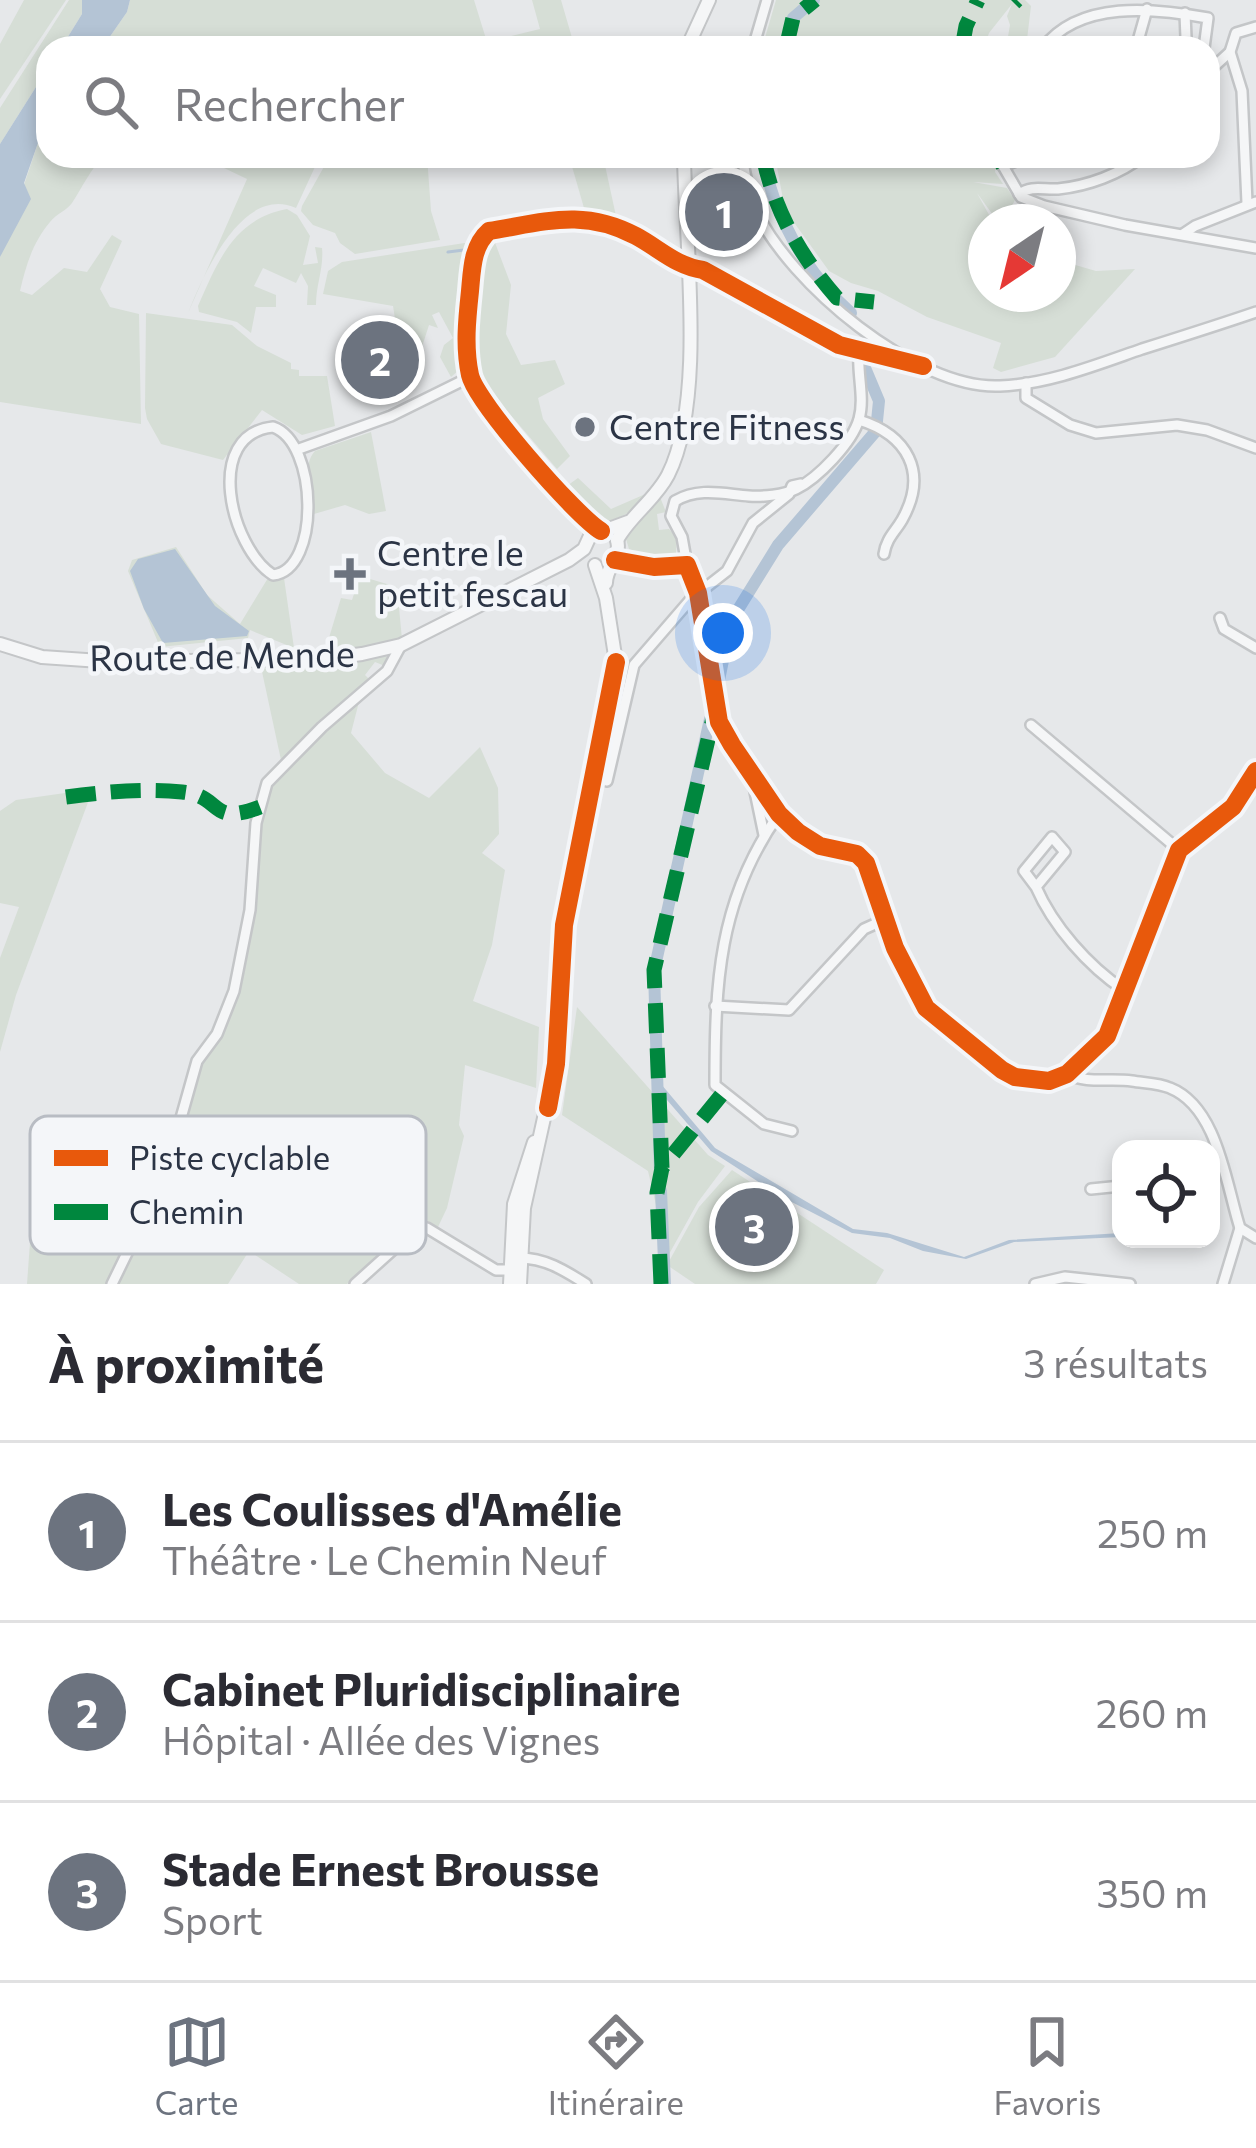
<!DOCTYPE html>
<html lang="fr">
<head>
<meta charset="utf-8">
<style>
	:root { --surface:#fff; --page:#f2f2f3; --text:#2b2b33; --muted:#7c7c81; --line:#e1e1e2; --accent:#6c737f }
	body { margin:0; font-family:Commissioner,sans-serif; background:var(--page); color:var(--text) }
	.controls { position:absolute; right:36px; bottom:36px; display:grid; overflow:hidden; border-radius:24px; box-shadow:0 6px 18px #0003 }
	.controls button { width:108px; height:108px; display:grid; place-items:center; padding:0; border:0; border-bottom:3px solid var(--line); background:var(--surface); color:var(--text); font:60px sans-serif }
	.compass { position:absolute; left:968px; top:204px; width:108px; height:108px; border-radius:50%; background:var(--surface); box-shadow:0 6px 18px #0003; rotate:215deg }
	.you { position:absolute; left:723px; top:633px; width:42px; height:42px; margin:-30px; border:9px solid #fff; border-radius:50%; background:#1a73e8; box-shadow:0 0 0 18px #1a73e833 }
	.badge { display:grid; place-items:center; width:78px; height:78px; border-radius:50%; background:var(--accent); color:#fff; font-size:39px; font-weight:700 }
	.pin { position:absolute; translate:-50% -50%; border:6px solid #fff; box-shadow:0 3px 12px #0006 }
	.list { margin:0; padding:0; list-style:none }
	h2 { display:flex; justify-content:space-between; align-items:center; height:156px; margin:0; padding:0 48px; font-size:51px }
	h2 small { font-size:39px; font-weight:400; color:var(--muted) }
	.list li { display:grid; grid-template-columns:78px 1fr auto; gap:36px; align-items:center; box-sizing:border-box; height:180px; padding:0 48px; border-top:3px solid var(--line) }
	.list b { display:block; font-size:45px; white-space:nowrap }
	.list p { margin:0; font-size:39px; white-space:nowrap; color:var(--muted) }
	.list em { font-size:39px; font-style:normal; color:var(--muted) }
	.icon { flex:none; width:66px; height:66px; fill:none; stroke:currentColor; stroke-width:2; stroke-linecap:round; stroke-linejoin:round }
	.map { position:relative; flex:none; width:1256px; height:1284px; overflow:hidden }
	.search { position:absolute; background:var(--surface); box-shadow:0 6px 18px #0003; left:36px; right:36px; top:36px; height:132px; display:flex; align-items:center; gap:30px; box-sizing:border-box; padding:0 42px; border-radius:36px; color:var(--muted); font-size:45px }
	.sheet { height:696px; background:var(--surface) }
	nav { display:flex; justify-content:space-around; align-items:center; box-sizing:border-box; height:168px; border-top:3px solid var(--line); background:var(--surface); font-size:33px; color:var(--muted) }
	nav a { display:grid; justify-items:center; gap:6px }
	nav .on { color:var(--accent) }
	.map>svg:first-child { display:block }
	.green { fill:#d6ded6 }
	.water { fill:#b4c4d5 }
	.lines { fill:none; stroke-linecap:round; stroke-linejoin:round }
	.stream { stroke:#b4c4d5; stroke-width:3 }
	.canal { stroke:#b4c4d5; stroke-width:12 }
	.minor-casing { stroke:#c4c6c8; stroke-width:14 }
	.tertiary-casing { stroke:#c4c6c8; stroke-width:16 }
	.minor { stroke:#f5f6f7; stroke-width:9 }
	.tertiary { stroke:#f5f6f7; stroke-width:12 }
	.quiet { stroke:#00873e; stroke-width:15; stroke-dasharray:30 15; stroke-linecap:butt }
	.cycleway-casing { stroke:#f4f6f9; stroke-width:26 }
	.cycleway { stroke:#e8590c; stroke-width:18 }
	.poi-dot { fill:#6c737f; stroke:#f4f6f9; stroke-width:4.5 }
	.labels { text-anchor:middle; stroke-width:9; stroke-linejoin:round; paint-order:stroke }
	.poi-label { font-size:36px; fill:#2b3445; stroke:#f4f6f9; text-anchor:start }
	.street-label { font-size:36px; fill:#2b3445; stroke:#f4f6f9 }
	.key { fill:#f4f6f9; stroke:#b8bcc3; stroke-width:3 }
	.key-label { font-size:33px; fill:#2b3445 }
</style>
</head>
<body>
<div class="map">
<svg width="1256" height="1284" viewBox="0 0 1256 1284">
	<rect width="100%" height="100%" fill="#e6e8ea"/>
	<!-- green -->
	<g class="green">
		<path d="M24,0H66L0,99V44Z"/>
		<path d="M69,0H82V14L61,48H48V68L0,144V108Z"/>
		<path d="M130,0H474L487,42L540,29L532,0H561L575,48H377L379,36L372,48H102L127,12Z"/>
		<path d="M776,0H1025L1031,6L1026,48H1006L1010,25L1007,16L1012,4L989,33L984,48H762Z"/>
		<path d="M48,125V156H104C90,170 83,186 72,203C66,211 56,214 50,222C33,242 26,265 20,291L32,295L64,268L87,272L112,235L122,241L100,289L110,307L139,314L141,424L0,402V257L40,137Z"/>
		<path d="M199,156H320L296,208C242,184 203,276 188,313L247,179Z"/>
		<path d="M330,156H427L431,211L440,240L355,254L340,243L335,233L313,225L301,211L302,206Z"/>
		<path d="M569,156H603L616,216L584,208Z"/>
		<path d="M775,156H998L995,172L1003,184L973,182L1007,188L1015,200L1005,219L998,222L977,193L993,222H986V294H1058V260L1096,271L1135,269L1055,357L1001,372L993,368L1001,343L927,317L878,291L851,283L829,271L785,210Z"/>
		<path d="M287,209L297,215L310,236L303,265L318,263L315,247L322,248C324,268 316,284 316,305H307L308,286L301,273L296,283L263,268L254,286L276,295V307H256L251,333L237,322L199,312L198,306C218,261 234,219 287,209Z"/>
		<path d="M494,240L511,285L506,334L521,365L555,360L565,384L538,398L543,419L570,456L557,469L477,376L471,322H477L482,289L474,287L483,241Z"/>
		<path d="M471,242L469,258L464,259L455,310L459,370L451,377L440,357L444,345L453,338L439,312L432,315L438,328L429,325L417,362H402L393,306L323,294L328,271L342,262Z"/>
		<path d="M146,313L232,325L257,346L291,363V369L299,370V376H327L335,426L302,435L262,410L223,460L161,444L147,419L145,408Z"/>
		<path d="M371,432L386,511L369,514L345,505L314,514C313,493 300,468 315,451Z"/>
		<path d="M578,478L611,509L650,492C633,511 623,520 597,522L564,488Z"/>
		<path d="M660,497L666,512L657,514L659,530L669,529L677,538L676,553L656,561L629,549L626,539Z"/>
		<path d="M176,547L207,595L240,624L268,578H284L294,648L250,630L248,638L160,647L128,571L132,560Z"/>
		<path d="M360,576L397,587L402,639L363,648L325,651L341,598L352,600Z"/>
		<path d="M395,653L385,666L375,662L365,675L371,681L281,760L261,667L337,664Z"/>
		<path d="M360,698L351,733L385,773L429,798L480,747L498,788L499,834L482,853L505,870L492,945L473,1001L539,1027L536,1088L465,1065L459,1125L464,1136L447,1208L438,1227L428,1221L398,1237L347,1284H299L249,1251L228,1284H116L166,1181L197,1061L217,1034L234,991L250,910L256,823L267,783Z"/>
		<path d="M93,789L16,995L0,1052V958L19,907L0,903V811L16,800Z"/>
		<path d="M577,1007L708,1155L725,1166L698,1202L668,1256L648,1171L562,1115Z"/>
		<path d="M36,1159L162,1167L108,1284H27Z"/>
		<path d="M732,1170L884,1270L876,1284H695L667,1265L699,1207Z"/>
	</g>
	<!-- water -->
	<g class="water">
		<path d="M82,0H130L127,12L102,48H61L82,14Z"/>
		<path d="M48,68V125L40,137L24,183L31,199L0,257V144Z"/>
		<path d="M175,549L215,606L249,631L247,636L163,643L144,609L130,571L138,559Z"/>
		<path d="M661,1084L715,1148L853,1229L887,1233L964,1257L1009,1240L1121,1233V1237L1014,1242L966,1259L923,1251L890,1238L852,1233L780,1196L711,1151L661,1093Z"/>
	</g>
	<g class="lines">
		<!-- stream -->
		<path class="stream" d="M448,252L464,250"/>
		<!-- canal -->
		<g class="canal">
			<path d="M785,48L793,18L814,0"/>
			<path d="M762,156C774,215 805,272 851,313"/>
			<path d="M719,680L731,621L778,545L876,431L879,401L863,363"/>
			<path d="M660,1172L654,971L710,719"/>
			<path d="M661,1191L665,1284"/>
		</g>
		<!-- minor casing -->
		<g class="minor-casing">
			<g id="minor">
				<path d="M753,48L767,0"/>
				<path d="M1043,48C1079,0 1154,8 1208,18L1204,48"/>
				<path d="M1136,48L1147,9"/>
				<path d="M1182,48L1186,38L1185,13"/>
				<path d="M1208,72L1230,52"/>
				<path d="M742,156C745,174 748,193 755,209C789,283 916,390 1000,386C1049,384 1096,365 1142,349C1180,337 1218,325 1256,312"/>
				<path d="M1003,166L1021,197L1044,206L1125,225L1256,248"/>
				<path d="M1003,166L1021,159"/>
				<path d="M1019,194C1032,185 1043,190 1058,189C1088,186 1120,174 1143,156"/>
				<path d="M1247,203L1242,91L1230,52L1236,33L1256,27"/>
				<path d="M1183,234L1195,226L1256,202"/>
				<path d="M1026,383V398L1070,425L1096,433L1177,425L1207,430L1256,448"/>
				<path d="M859,420C907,435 929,472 902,520C895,532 886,539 884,554"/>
				<path d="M273,427C318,442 321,570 273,575C230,547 203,434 273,427Z"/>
				<path d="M299,449L391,416L470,377"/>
				<path d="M601,531C576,516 476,402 470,375C464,347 467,319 470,291C472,270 472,246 489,231C545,222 583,208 636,236C660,249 676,266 703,270L839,345L923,366"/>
				<path d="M615,560L654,567L687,565L698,593L719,722L732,745L779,814L798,832L820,846L857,854L866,863L895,948L926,1008L1002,1070L1015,1077L1049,1081L1067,1074L1107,1036L1179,850L1233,807L1256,771"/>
				<path d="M687,565L682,537L671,516L675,501C699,487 723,494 749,496C762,497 784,495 796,489C818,478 852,443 859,419C865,398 857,374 859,352"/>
				<path d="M1220,618L1224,629L1256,648"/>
				<path d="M1031,725L1179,850"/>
				<path d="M607,781L634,665L691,599L727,571L753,523L789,494L792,486L801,484"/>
				<path d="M753,782L764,835"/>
				<path d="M779,814C718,900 715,984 715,1085L764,1124L792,1131"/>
				<path d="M1036,887L1024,871L1052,837L1065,852L1036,887C1053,926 1088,966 1124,990"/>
				<path d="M715,1006L789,1010L864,929L884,920"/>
				<path d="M1067,1074C1087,1084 1110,1078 1132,1081C1144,1083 1159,1083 1170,1088C1218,1107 1226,1185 1240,1228L1256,1238"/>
				<path d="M1091,1189L1121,1186"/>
				<path d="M112,1284L165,1175L197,1061L217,1034L234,991L250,910L256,823L267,783L322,727L387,671L401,645"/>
				<path d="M355,1284L406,1238L427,1228L496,1270H508L519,1258C545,1258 564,1270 586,1284"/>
				<path d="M1035,1284L1065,1277L1130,1284"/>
				<path d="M1223,1284L1240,1228"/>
			</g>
		</g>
		<!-- tertiary casing -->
		<g class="tertiary-casing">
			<g id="tertiary">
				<path d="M687,48L709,0"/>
				<path d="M617,540C630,516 655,500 668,475C706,400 685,243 684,156"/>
				<path d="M606,583C606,566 622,557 617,540"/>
				<path d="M0,644L42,657L115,662L324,659L362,654L401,645L569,560L584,549L590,536L628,522"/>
				<path d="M510,1284L514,1204L534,1142"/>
				<path d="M520,1284L524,1208L556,1064L564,925L616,662L606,598L595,565"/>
			</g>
		</g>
		<!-- minor -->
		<use href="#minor" class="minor"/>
		<!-- tertiary -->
		<use href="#tertiary" class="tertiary"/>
		<!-- quiet -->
		<g class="quiet">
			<path d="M1014,3L1017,0"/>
			<path d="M786,48L793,18L815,0"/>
			<path d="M962,48L966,26L978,0"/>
			<path d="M763,156C774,210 800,256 837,298L874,302"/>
			<path d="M997,156L1003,166"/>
			<path d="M66,797C104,792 144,788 182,792C224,796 208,827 260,807"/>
			<path d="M662,1168L654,970L714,714"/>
			<path d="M661,1284L657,1193L662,1168L723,1093"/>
		</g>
		<!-- cycleway casing -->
		<g class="cycleway-casing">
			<g id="cycleway">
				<path d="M601,531C576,516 476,402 470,375C464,347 467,319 470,291C472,270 472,246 489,231C545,222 583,208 636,236C660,249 676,266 703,270L839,345L923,366"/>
				<path d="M615,560L654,567L687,565L698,593L719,722L732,745L779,814L798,832L820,846L857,854L866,863L895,948L926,1008L1002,1070L1015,1077L1049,1081L1067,1074L1107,1036L1179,850L1233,807L1256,771"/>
				<path d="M548,1108L556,1064L564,925L616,662"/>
			</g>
		</g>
		<!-- cycleway -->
		<use href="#cycleway" class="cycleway"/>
	</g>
	<!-- markers -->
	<g class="poi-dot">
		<circle cx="585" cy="427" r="12"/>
		<path d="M344 556h12v12h12v12h-12v12h-12v-12h-12v-12h12z"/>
	</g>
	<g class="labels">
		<!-- poi labels -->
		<g class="poi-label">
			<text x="609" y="440">Centre Fitness</text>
			<text x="377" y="566">Centre le<tspan x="377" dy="41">petit fescau</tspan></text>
		</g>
		<!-- street labels -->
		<g class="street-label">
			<text transform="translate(222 656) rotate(-1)" y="13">Route de Mende</text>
		</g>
	</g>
	<!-- legend -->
	<rect x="30" y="1116" width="396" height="138" rx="18" class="key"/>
	<rect x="54" y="1150" width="54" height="16" fill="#e8590c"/>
	<rect x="54" y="1204" width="54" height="16" fill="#00873e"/>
	<g class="key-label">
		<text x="129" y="1170">Piste cyclable</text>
		<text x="129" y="1224">Chemin</text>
	</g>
</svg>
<div class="controls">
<button><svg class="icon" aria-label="locate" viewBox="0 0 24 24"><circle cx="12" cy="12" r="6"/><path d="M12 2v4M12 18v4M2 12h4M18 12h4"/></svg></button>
</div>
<svg class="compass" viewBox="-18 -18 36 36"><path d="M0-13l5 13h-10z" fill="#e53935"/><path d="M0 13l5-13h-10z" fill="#7c7c81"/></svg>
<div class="you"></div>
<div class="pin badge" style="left:724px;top:212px">1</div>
<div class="pin badge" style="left:380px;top:360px">2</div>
<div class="pin badge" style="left:754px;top:1227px">3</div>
<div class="search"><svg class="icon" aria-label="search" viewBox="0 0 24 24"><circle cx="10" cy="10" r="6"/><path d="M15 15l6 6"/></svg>Rechercher</div>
</div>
<section class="sheet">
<h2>À proximité<small>3 résultats</small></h2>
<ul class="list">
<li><span class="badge">1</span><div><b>Les Coulisses d'Amélie</b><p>Théâtre · Le Chemin Neuf</p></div><em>250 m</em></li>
<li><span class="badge">2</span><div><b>Cabinet Pluridisciplinaire</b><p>Hôpital · Allée des Vignes</p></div><em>260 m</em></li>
<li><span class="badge">3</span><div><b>Stade Ernest Brousse</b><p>Sport</p></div><em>350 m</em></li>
</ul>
</section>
<nav>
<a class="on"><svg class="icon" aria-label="map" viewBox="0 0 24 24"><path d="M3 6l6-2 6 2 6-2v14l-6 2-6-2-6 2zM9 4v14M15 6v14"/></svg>Carte</a>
<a><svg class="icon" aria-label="directions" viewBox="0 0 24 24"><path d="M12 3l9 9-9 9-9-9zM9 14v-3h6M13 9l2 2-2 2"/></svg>Itinéraire</a>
<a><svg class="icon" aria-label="saved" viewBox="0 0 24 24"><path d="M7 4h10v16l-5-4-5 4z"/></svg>Favoris</a>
</nav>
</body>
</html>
